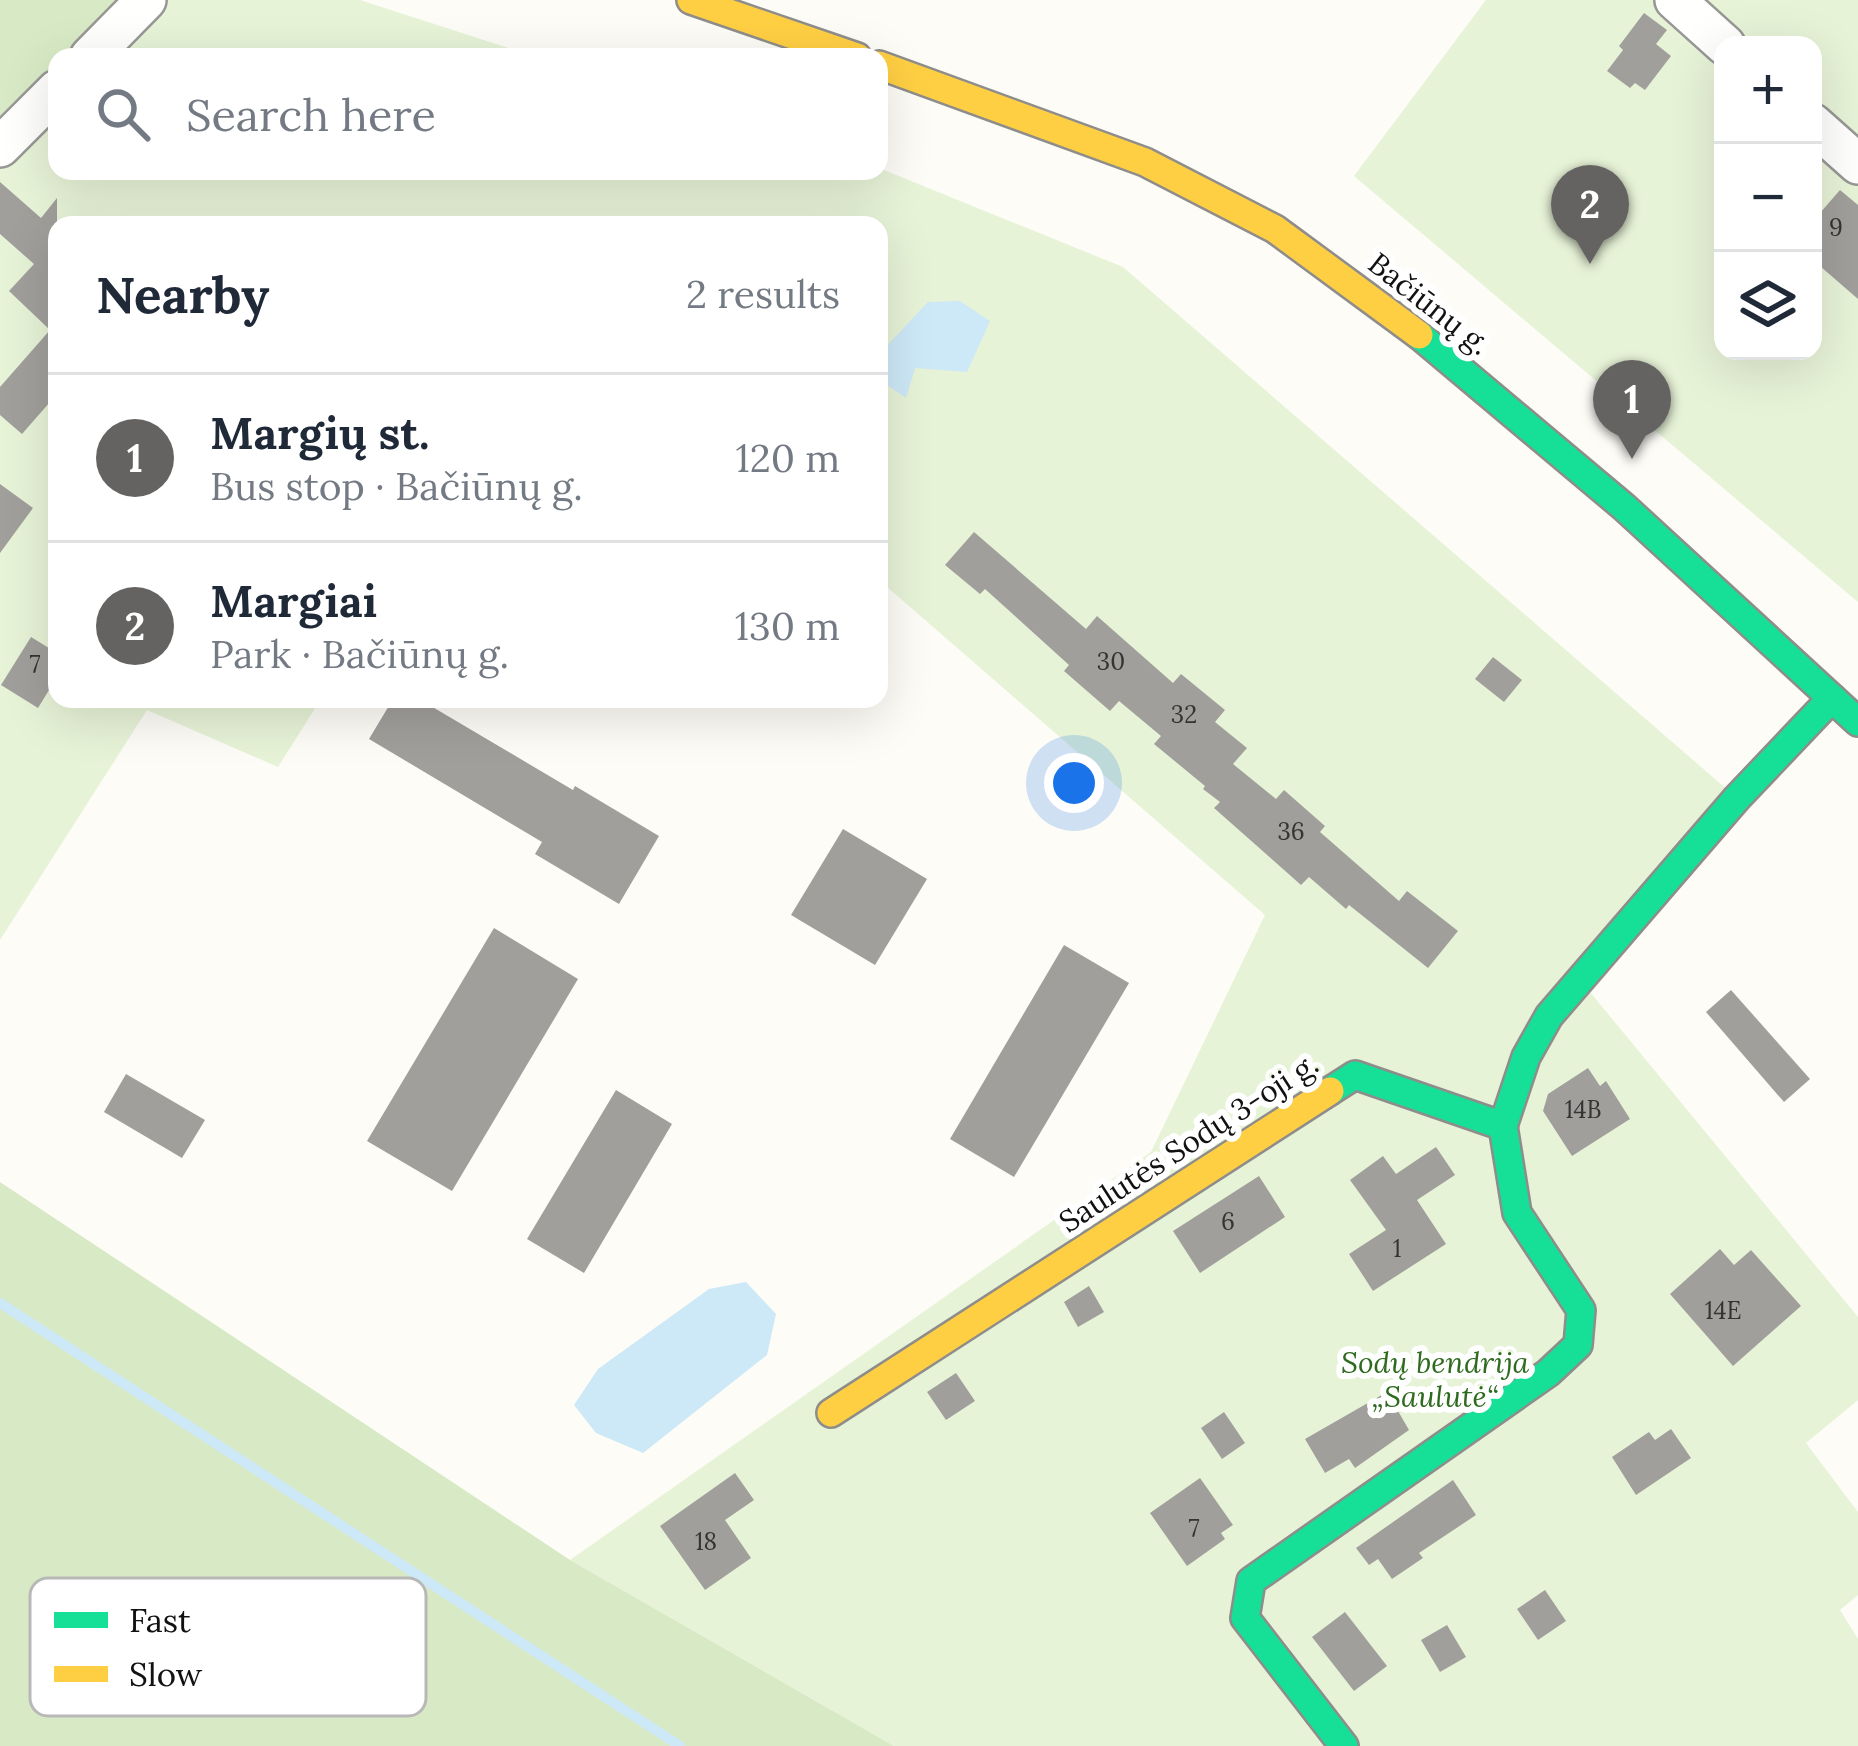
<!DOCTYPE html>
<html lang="en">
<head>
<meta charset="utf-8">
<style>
	:root { --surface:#fff; --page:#f2f2f3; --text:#1f2937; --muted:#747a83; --line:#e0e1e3; --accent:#646362 }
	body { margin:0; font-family:Lora,serif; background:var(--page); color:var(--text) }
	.controls { position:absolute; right:36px; top:36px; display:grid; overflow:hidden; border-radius:24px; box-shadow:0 12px 48px #0002 }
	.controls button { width:108px; height:108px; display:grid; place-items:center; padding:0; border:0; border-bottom:3px solid var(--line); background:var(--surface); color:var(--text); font:60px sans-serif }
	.you { position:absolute; left:1074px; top:783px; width:42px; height:42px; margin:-30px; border:9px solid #fff; border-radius:50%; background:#1a73e8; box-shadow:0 0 0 18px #1a73e833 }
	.badge { display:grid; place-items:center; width:78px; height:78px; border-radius:50%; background:var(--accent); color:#fff; font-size:39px; font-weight:700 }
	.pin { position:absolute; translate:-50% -99px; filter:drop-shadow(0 3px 6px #0008) }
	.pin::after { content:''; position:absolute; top:63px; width:42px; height:36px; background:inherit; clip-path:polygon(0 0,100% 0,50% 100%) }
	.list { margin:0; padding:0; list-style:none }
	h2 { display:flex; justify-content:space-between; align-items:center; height:156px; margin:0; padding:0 48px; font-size:51px }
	h2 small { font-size:39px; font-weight:400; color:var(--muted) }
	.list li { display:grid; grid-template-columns:78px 1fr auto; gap:36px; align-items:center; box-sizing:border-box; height:168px; padding:0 48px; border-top:3px solid var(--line) }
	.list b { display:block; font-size:45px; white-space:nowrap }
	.list p { margin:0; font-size:39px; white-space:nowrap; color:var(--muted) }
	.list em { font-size:39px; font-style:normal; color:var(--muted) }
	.icon { flex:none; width:66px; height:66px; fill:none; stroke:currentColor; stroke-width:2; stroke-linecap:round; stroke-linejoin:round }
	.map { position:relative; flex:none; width:1858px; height:1746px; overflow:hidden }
	.search { position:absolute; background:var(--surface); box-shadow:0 12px 48px #0002; left:48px; top:48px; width:840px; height:132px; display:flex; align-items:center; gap:30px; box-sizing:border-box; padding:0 42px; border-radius:24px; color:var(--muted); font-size:45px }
	.panel { position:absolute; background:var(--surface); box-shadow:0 12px 48px #0002; left:48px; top:216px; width:840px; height:492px; border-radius:24px }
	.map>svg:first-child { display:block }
	.green { fill:#e7f3d7; fill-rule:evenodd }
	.forest { fill:#d8eac5 }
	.water { fill:#cde8f7 }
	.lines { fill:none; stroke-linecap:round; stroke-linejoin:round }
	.stream { stroke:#cde8f7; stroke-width:10 }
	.building { fill:#a19f9c }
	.street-casing { stroke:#979795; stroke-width:44 }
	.fast-casing { stroke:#8e8d8b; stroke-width:32 }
	.slow-casing { stroke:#8e8d8b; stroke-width:32 }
	.street { stroke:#fffffe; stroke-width:39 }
	.fast { stroke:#16e098; stroke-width:27 }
	.slow { stroke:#ffcf43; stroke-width:27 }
	.labels { text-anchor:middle; stroke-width:12; stroke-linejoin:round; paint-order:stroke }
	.number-label { font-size:24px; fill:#353434 }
	.street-label { font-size:30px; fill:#111; stroke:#fff }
	.park-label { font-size:30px; font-style:italic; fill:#2f6b1f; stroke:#fff }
	.key { fill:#fff; stroke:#b8b8b8; stroke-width:3 }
	.key-label { font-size:33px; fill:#111 }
</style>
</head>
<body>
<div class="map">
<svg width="1858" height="1746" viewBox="0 0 1858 1746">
	<rect width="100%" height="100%" fill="#fdfcf7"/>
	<!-- green -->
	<g class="green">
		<path d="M146,0H360L536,57H90Z"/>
		<path d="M1486,0H1858V602L1354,176ZM1723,45H1813V351H1723Z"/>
		<path d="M57,90V171H879V168L1123,267L1737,798L1580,980L1858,1317V1400L1806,1443L1858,1512V1595L1840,1610L1858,1639V1746H894L570,1560L1151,1152L1265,915L879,580V225H57V699H321L278,767L147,710L0,940V147Z"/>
	</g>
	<!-- forest -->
	<g class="forest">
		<path d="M0,0H146L90,57H57V90L0,147Z"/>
		<path d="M0,1182L570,1560L894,1746H0Z"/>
	</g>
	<!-- water -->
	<g class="water">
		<path d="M960,301L990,321L967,372L915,368L906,398L884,383L882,351L928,302Z"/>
		<path d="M746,1282L776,1314L767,1355L643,1453L596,1433L574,1405L598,1369L709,1289Z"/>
	</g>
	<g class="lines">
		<!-- stream -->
		<path class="stream" d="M0,1303L680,1746"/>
	</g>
	<!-- building -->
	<g class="building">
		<path d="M1644,13L1667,30L1656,44L1671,56L1645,90L1635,83L1630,88L1607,71L1623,50L1619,46Z"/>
		<path d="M0,182L41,218L57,198V394L22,434L0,415V387L50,330L9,291L34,264L0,234Z"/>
		<path d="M1840,190L1858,205V299L1813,260V221Z"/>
		<path d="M0,484L33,508L0,553Z"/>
		<path d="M974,532L1086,629L1097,616L1173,683L1181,674L1225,710L1215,722L1247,748L1233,764L1276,799L1284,790L1325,826L1320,832L1399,901L1407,891L1458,931L1428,968L1349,905L1346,909L1309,877L1301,885L1214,808L1220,802L1203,789L1205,786L1154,744L1161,736L1119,701L1110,711L1064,671L1069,665L985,589L980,594L945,565Z"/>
		<path d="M31,637L57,653V677L38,708L1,685Z"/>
		<path d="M1493,657L1522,680L1504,702L1475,679Z"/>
		<path d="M393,699H419L573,790L575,786L659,836L619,904L535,854L542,842L369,739Z"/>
		<path d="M843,829L927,879L875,965L791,915Z"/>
		<path d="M494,928L578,979L452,1191L367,1141Z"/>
		<path d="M1064,945L1129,983L1014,1177L950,1139Z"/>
		<path d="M1731,990L1810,1079L1784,1102L1706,1012Z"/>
		<path d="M1588,1068L1600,1086L1606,1081L1630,1119L1572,1156L1543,1111L1548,1094Z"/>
		<path d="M126,1074L205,1120L182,1158L104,1112Z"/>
		<path d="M616,1090L672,1124L584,1273L527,1239Z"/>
		<path d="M1436,1147L1455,1175L1417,1200L1446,1244L1373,1291L1349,1254L1386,1230L1350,1180L1383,1156L1396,1174Z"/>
		<path d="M1259,1176L1285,1217L1200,1273L1173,1231Z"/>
		<path d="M1720,1249L1734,1265L1751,1250L1801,1306L1733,1366L1670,1294Z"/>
		<path d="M1089,1286L1104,1312L1078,1327L1064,1302Z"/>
		<path d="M956,1373L975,1401L946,1420L927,1392Z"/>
		<path d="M1387,1392L1409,1430L1355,1468L1349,1459L1325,1473L1305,1439Z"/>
		<path d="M1224,1412L1245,1443L1222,1459L1201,1428Z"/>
		<path d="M1671,1429L1691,1458L1636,1495L1612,1457L1649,1432L1655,1440Z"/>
		<path d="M735,1473L754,1500L725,1520L751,1558L705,1590L660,1526Z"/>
		<path d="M1200,1478L1233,1525L1221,1533L1225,1539L1187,1566L1150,1513Z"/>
		<path d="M1453,1480L1476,1515L1419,1553L1423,1558L1392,1579L1378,1559L1369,1565L1356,1548Z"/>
		<path d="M1545,1590L1566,1621L1538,1640L1517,1609Z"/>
		<path d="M1345,1612L1387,1666L1354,1691L1312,1637Z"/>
		<path d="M1447,1625L1466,1657L1440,1672L1421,1640Z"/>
	</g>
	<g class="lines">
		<!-- street casing -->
		<g class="street-casing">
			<g id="street">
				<path d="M1675,0L1725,45"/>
				<path d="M90,57L146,0"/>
				<path d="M1813,124L1858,164"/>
				<path d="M0,147L57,90"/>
			</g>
		</g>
		<!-- fast casing -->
		<g class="fast-casing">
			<g id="fast">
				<path d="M1419,335L1624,507L1858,722"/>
				<path d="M1330,1091L1355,1075L1503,1126L1526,1057L1549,1016L1737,798L1832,698"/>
				<path d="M1344,1746L1245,1618L1251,1581L1548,1373L1578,1345L1581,1310L1517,1213L1503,1126"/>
			</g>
		</g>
		<!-- slow casing -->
		<g class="slow-casing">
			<g id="slow">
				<path d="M691,0L857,57"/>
				<path d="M879,65L1145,162L1275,229L1419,335"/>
				<path d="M831,1413L1330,1091"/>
			</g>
		</g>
		<!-- street -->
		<use href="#street" class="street"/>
		<!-- fast -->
		<use href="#fast" class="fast"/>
		<!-- slow -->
		<use href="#slow" class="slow"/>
	</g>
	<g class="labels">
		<!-- number labels -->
		<g class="number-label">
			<text x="1836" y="236">9</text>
			<text x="1111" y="670">30</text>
			<text x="35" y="673">7</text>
			<text x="1184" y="723">32</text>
			<text x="1291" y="840">36</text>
			<text x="1583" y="1118">14B</text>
			<text x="1228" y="1230">6</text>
			<text x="1397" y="1257">1</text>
			<text x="1723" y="1319">14E</text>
			<text x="1194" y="1537">7</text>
			<text x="706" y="1550">18</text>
		</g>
		<!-- street labels -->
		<g class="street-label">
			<text transform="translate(1429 304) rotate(38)" y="10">Bačiūnų g.</text>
			<text transform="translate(1189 1143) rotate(-33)" y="10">Saulutės Sodų 3-oji g.</text>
		</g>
		<!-- park labels -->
		<g class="park-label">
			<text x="1435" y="1373">Sodų bendrija<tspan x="1435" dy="34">„Saulutė“</tspan></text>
		</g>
	</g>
	<!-- legend -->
	<rect x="30" y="1578" width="396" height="138" rx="18" class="key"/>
	<rect x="54" y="1612" width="54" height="16" fill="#16e098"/>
	<rect x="54" y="1666" width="54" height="16" fill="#ffcf43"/>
	<g class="key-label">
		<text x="129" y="1632">Fast</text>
		<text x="129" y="1686">Slow</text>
	</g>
</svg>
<div class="controls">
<button>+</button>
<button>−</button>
<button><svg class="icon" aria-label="layers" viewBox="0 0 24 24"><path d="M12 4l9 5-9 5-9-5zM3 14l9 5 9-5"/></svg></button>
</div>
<div class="you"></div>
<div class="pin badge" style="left:1632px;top:459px">1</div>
<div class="pin badge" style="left:1590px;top:264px">2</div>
<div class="search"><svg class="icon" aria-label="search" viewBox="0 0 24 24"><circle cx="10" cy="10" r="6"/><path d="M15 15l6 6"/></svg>Search here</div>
<section class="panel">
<h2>Nearby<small>2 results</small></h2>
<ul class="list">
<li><span class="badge">1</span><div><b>Margių st.</b><p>Bus stop · Bačiūnų g.</p></div><em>120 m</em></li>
<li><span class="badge">2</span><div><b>Margiai</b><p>Park · Bačiūnų g.</p></div><em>130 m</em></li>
</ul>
</section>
</div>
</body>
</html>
